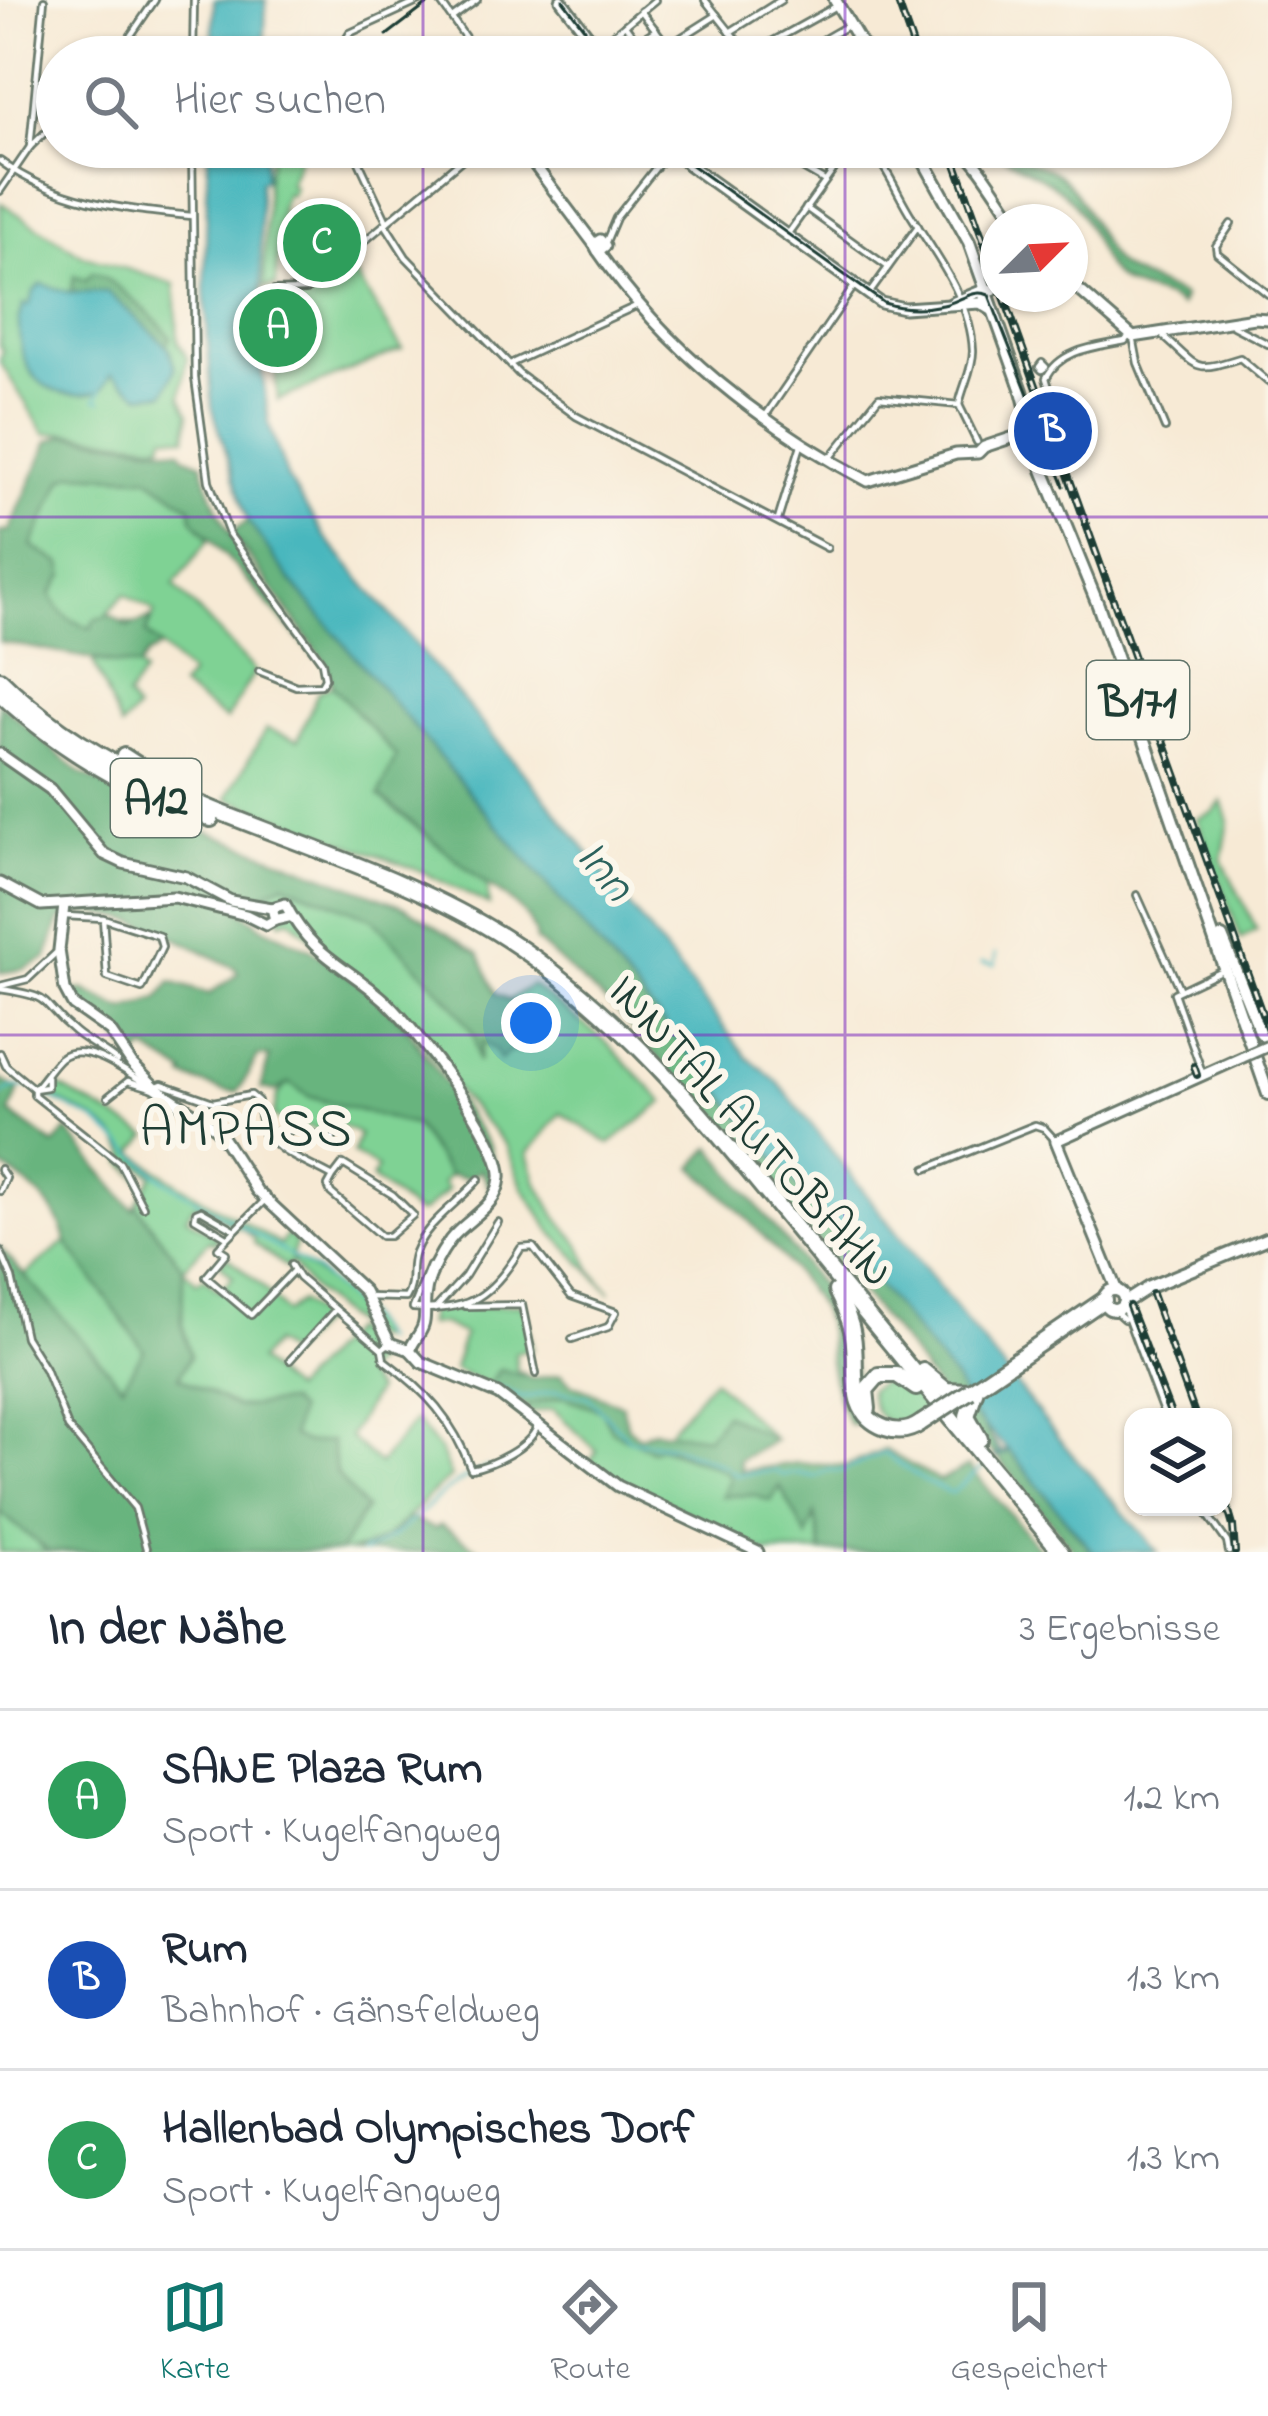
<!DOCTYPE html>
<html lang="de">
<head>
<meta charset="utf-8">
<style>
	:root { --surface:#fff; --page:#f2f2f3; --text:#1f2937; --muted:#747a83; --line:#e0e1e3; --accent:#0f766e }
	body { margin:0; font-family:"Indie Flower",sans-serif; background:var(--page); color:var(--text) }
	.controls { position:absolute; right:36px; bottom:36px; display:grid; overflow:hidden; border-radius:24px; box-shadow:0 3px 9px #0004 }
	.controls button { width:108px; height:108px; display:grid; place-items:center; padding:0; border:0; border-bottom:3px solid var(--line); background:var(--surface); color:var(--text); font:60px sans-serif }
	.compass { position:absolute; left:980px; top:204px; width:108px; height:108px; border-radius:50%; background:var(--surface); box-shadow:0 3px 9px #0004; rotate:66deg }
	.you { position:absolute; left:531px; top:1023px; width:42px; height:42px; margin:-30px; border:9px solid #fff; border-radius:50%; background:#1a73e8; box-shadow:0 0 0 18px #1a73e833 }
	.badge { display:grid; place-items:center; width:78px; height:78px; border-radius:50%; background:var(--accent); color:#fff; font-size:39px; font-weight:700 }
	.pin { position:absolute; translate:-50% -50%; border:6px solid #fff; box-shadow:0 3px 12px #0006 }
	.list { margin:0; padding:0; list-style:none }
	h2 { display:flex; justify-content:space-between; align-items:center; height:156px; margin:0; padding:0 48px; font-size:51px }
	h2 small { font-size:39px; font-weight:400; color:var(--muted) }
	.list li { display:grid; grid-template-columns:78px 1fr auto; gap:36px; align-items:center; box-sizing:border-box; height:180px; padding:0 48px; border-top:3px solid var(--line) }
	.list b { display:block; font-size:45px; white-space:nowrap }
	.list p { margin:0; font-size:39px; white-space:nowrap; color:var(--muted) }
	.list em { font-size:39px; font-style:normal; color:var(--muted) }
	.icon { flex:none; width:66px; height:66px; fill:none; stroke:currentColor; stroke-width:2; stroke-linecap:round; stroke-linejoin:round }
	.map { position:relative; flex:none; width:1268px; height:1552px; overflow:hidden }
	.search { position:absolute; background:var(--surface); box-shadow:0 3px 9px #0004; left:36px; right:36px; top:36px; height:132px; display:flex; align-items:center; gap:30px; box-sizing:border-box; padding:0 42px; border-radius:66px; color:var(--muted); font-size:45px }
	.sheet { height:696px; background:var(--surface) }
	nav { display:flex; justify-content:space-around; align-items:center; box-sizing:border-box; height:168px; border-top:3px solid var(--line); background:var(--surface); font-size:33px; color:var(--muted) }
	nav a { display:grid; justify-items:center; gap:6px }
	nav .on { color:var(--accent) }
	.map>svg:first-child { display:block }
	.green { fill:#7fd294; stroke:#4f8864; stroke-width:3 }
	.forest { fill:#67b47e; stroke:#437859; stroke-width:3 }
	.water { fill:#48b7be; stroke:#347a79; stroke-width:3 }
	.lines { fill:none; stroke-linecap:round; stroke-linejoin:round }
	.stream { stroke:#48b7be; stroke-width:3 }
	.street-casing { stroke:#6b7a6c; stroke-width:10 }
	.secondary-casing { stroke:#6b7a6c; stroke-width:15 }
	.primary-casing { stroke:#6b7a6c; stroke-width:16 }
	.highway-casing { stroke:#6b7a6c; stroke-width:20 }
	.street { stroke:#fff; stroke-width:4.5 }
	.secondary { stroke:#fff; stroke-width:9 }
	.primary { stroke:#fff; stroke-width:10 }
	.highway { stroke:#fff; stroke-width:14 }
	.tram { stroke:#1f3d34; stroke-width:3 }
	.rail-casing { stroke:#1f3d34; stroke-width:8 }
	.rail { stroke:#fbf7ec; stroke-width:3; stroke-dasharray:9; stroke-linecap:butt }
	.secondary-bridge-casing { stroke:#6b7a6c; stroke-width:15; stroke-linecap:butt }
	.highway-bridge-casing { stroke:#6b7a6c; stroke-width:20; stroke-linecap:butt }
	.secondary-bridge { stroke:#fff; stroke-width:9 }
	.highway-bridge { stroke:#fff; stroke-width:14 }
	.grid { fill:none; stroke:#7b2cbf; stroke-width:3; stroke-opacity:0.55 }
	.labels { text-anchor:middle; stroke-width:12; stroke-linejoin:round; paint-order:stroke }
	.shield { fill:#fbf7ec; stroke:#61756b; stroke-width:3 }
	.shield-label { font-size:45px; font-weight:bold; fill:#1f3d34 }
	.street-label { font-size:48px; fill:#1f3d34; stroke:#fbf7ec }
	.water-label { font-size:51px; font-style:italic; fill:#2b625d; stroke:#fbf7ec }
	.quarter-label { font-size:54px; letter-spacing:3px; fill:#1f3d34; stroke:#fbf7ec }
</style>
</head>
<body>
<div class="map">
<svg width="1268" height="1552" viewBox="0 0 1268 1552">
	<rect width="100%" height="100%" fill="#fbf7ec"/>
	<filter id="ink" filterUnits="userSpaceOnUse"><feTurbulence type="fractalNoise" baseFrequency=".00833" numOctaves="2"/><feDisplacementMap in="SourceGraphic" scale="24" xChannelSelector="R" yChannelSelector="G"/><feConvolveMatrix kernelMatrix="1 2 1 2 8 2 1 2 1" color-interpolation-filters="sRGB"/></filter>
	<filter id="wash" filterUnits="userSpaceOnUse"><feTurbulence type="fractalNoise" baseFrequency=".004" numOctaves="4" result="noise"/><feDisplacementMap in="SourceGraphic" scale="48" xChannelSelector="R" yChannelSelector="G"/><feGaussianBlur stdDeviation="2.7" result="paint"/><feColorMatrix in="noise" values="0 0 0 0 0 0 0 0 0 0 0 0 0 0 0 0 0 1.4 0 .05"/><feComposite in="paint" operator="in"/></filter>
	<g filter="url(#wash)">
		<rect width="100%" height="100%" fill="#f7ead5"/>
		<!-- green -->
		<g class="green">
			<path d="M272,147H303L289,184L294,187L291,195L286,193L282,204L276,286L264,288L267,180Z"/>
			<path d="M1,203L82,255L175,284L178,342L187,358L181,397L189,413L186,437L164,435L162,444H155L64,433L45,434L0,362L3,350L0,345Z"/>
			<path d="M347,261L402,349L278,400L273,348L281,344L275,337L272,315L277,313V300L308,294Z"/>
			<path d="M50,456L77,474L148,477L191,507L192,518L209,539L174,585L255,671L226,720L180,687L190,675L146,633L155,612L125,594L103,618L131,623L114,632L68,640L51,594L64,575L32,547Z"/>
			<path d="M93,661L139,667L144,673L127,697L136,711L121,728Z"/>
			<path d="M332,685L397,756L379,796L487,885L489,905L423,872L227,798L266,729L298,740L318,692Z"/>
			<path d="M1222,801L1229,821L1222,860L1257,930L1241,939L1197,819L1213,812Z"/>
			<path d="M284,883L372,918L453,1004L474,1035L478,1060L482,1042C499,1053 524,1055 542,1044L511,999L531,985L603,1039L664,1102L610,1144L561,1113L528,1153L536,1180L557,1218L580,1244L592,1271L611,1293L551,1231L522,1186L506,1145L461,1096L415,1032L289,918L281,922L274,904L250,900Z"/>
			<path d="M289,1082L310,1097L415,1125L449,1175L442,1183L448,1190L423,1212L416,1213L372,1179L377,1168L353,1153L359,1134L325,1118L319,1130L273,1118L277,1096Z"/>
			<path d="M55,1084L148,1136L134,1152C179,1189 233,1213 280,1245L287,1234L296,1242L292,1257C327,1277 355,1302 378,1335L375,1340C351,1323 302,1288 292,1261L287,1268L254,1243V1238L240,1227L235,1228L201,1205H194L186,1217L219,1238L215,1243L210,1240L183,1269L197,1283L204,1278L219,1291L233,1277L220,1264L226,1256L261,1285L286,1313L300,1301L322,1321L288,1355L273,1343L258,1361L292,1391L350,1329L380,1355L363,1375L376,1391L349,1437L379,1464L415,1420L440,1451L451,1477C412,1505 392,1551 339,1552L365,1510L199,1552H0V1512L46,1550L336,1473L331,1441L307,1443L291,1436L289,1402L237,1407L178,1377L190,1356L182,1323L183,1268L136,1205L153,1175L135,1162L130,1168L141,1181L123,1162L127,1157C118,1125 73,1108 46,1095Z"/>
			<path d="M66,1242L145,1350L122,1386L24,1276Z"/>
			<path d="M520,1304L526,1312L532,1349L515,1353L517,1370L533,1379L500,1369L488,1385L453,1369L464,1335L442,1324H427L430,1311Z"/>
			<path d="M889,1377L909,1389L929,1413C897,1428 875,1430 869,1390Z"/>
			<path d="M713,1379L775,1440L725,1414L707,1437L668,1432Z"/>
			<path d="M564,1397L601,1410L612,1431L720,1468L732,1476L723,1496L753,1495L779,1485L807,1535L814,1512L822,1552H764L711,1523L623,1486L588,1464L597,1451L553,1409L530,1413L525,1407Z"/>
		</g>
		<!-- forest -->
		<g class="forest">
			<path d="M991,147H1002C1018,162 1042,162 1060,176C1088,200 1094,236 1116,263C1124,273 1167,288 1183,297L1180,306C1162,291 1137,294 1119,280C1098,263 1092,227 1076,206C1055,178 1018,170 991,147Z"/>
			<path d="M92,273C109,275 160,322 171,338L166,345L107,292L71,293L74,276L86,280Z"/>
			<path d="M65,435L181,450L184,456L202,463C221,540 271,595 316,658L192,518L191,507L148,477L74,474L63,479L32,546L62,564L64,575L51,594C59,614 71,622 91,628L94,620L110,614L128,627L152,617L146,633L161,647L147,655L139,667L0,642V532L9,531L49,441Z"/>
			<path d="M248,521L288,577L720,1090L955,1380L1001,1455L1010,1451L1092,1552H1075L1000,1460L965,1427L905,1345L707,1112L615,1010L536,941C534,916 508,897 487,885L379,795L396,756L332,685L325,662L231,532Z"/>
			<path d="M0,703L80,773L201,829L404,906L479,954L496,994C518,1001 531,1024 542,1044L532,1051L511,1050L500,1060L495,1050L482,1042L478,1062L474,1035L453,1004L372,918L284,883L238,909L264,928L310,949L365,987L403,1023L490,1147L497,1175L492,1192L481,1170L469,1178L449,1175L414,1125L310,1097L289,1083L276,1091L261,1089L269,1057L258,1056L238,1092L223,1091L184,1077L185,1073L145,1049L134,1061L116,1033L73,1002L69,992L83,990L124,1010L158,999L171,982L209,994L238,974L235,968C191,946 107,895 60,920L47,958L24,969L0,973Z"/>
			<path d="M0,1079L19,1090L10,1113L54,1145L67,1130L133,1209L136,1205L183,1268L182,1323L190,1356L179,1377L237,1407L288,1402L298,1411L292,1436L307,1443L331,1441L336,1473L365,1509L339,1552H49L0,1512V1248L122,1385L144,1350L66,1242C60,1209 28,1181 0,1166Z"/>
			<path d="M711,1147L843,1314L866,1423L849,1424C840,1405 833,1383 830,1362C828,1350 830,1336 826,1324C813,1282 728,1197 693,1167Z"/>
			<path d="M500,1369L533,1379L561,1374L570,1383L622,1405L628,1427L639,1437L653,1430L707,1437L725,1414L775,1440L739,1460L741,1471L797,1463L846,1466L885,1450L939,1481L969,1466L1042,1552H822L815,1514L807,1537L780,1486L771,1501L753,1495L722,1496L731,1476C715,1464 682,1455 661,1446L652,1450L612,1431L601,1410L563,1397L525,1407L488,1385Z"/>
			<path d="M408,1518L435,1529L440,1525L483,1552H348L384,1542Z"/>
		</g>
		<!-- water -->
		<g class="water">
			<path d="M214,0H266L264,57H212Z"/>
			<path d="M208,147H265V180L260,181L262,370L269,425L288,479L325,537L548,801L747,1057L777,1081L1058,1438L1158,1552H1093L1010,1451L993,1459L999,1453L993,1441L1001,1452L1008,1450L974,1416L955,1380L720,1090L288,577L248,521L212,407L205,293Z"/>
			<path d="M42,284L71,293L107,292L169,348L175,369L165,393L141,395L112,374L101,391C48,405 18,374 19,323C19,317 23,311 23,304L29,305L34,291Z"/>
		</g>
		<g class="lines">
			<!-- stream -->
			<g class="stream">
				<path d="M101,401L96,399L101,391"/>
				<path d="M982,963L995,965L996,954"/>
				<path d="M45,1095L96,1121L164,1180L319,1273L364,1315L382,1341"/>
				<path d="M0,1096L12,1088L28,1087"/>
				<path d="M495,1386L523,1398L557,1391L588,1397L630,1440L673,1446L725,1466"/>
				<path d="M730,1470L736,1475L774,1471L784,1476L796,1473L816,1477L828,1470L842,1471L884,1453L925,1482L952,1493L983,1467"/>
				<path d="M362,1552C400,1538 415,1515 446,1491C459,1481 473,1474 487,1467"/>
			</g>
		</g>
	</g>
	<g filter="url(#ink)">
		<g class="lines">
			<!-- street casing -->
			<g class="street-casing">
				<g id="street">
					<path d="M439,0L479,57"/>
					<path d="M705,0L750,57"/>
					<path d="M641,11L668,46L717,15"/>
					<path d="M452,18L477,0"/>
					<path d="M625,25L648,57"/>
					<path d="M730,32L781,0"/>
					<path d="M676,41L688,57"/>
					<path d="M637,42L656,30"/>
					<path d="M748,55L833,8"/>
					<path d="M116,57L155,0"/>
					<path d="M193,57L194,0"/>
					<path d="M335,57L350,33L422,0"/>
					<path d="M586,57L655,0"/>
					<path d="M793,57L845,27"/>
					<path d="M30,147L44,0"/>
					<path d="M192,147L195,378L209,481L229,534L322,662L325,678L321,685L296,686L259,671"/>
					<path d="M352,147L387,222"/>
					<path d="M766,147L823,180"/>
					<path d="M867,147C888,167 896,192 912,217C937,257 971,301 973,351C973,369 962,388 959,405L977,442"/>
					<path d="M0,161C57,203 123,209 191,216"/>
					<path d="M0,191L30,147L57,121"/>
					<path d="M806,208L888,267"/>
					<path d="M385,224L406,257L519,374L576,416L827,548"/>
					<path d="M1231,224L1216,246L1217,253L1268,294"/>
					<path d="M787,235L850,147"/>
					<path d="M605,244L616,218L672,147"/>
					<path d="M274,291L306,290L477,147"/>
					<path d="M869,294L918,226"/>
					<path d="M1233,326L1268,344"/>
					<path d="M1163,336C1201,369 1192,373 1240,358L1268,382"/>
					<path d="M1133,337L1138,363L1165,428"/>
					<path d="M1042,363L1046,367L1042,370L1039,367Z"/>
					<path d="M510,364L636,306"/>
					<path d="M766,415L855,285"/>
					<path d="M831,457L879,397L959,405"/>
					<path d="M1072,464L1046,378C1061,349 1095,347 1125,341L1129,336"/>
					<path d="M778,520L801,445"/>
					<path d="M1137,895L1179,988"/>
					<path d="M65,916L103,918L159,936L162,947L142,989L107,977L103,918"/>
					<path d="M0,986L28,979L59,950"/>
					<path d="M0,989C58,998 36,1000 75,1032C88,1043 104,1050 117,1061"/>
					<path d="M0,1053L6,1066L34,1089V1095L120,1163L143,1207"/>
					<path d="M1203,1075L1174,993L1220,971"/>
					<path d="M34,1089C43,1080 51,1066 60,1058C85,1038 132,1076 152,1088L162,1084L213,1102L251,1095L258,1101C261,1151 294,1155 333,1177L328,1186L331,1193L381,1236H389L413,1215L393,1195L343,1164L333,1177"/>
					<path d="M34,1089L47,1087V1077"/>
					<path d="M108,1097L128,1081L152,1088"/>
					<path d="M264,1134L297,1130L333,1139"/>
					<path d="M0,1169L6,1178L0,1191"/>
					<path d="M926,1169L1035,1125L1044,1128L1055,1140"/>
					<path d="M265,1200L218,1248L226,1253L206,1277L251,1315L293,1271"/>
					<path d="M227,1237L195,1218L196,1212L201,1210L234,1229"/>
					<path d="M0,1250L12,1278L25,1337L45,1369L68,1427L135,1508L147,1552"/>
					<path d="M291,1265L299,1278L382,1349"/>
					<path d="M430,1266L413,1308C469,1313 493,1295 521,1248L533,1247L571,1296L616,1312L608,1327L572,1339"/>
					<path d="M368,1297L406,1298C416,1282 408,1269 415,1252C428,1220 458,1204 479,1179"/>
					<path d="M465,1306L522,1305L536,1374"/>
					<path d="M1123,1306L1165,1417"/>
					<path d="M435,1309L465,1276L498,1222"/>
					<path d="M1115,1311L1124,1319"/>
					<path d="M390,1343L382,1349L384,1360C426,1391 453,1420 471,1469C492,1465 529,1448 537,1427"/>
					<path d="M290,1360L334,1311"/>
					<path d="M1202,1507L1227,1542L1229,1552"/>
				</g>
			</g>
			<!-- secondary casing -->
			<g class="secondary-casing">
				<g id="secondary">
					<path d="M561,0L602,54"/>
					<path d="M521,147L594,244"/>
					<path d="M671,147L689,165L881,303L904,308L980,303L993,311"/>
					<path d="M958,147C975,154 1002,204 1017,222"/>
					<path d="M924,160L934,151L947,149"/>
					<path d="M600,240L605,246L598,251L594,244Z"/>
					<path d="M598,251C664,348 764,427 868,481L956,454L978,453L984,447L1035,430"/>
					<path d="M1070,282L1133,337L1254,318L1268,319"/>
					<path d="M952,303L986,289L993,290L984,297"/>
					<path d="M0,754L50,789L104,854L123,863L186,877L231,901L272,908"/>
					<path d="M0,883L41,905L174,897L246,915L266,925L275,920"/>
					<path d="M64,905L59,950L65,990L73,1005L110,1031L132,1064L155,1087L217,1129L257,1191L364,1291L390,1343L410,1350L421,1362L498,1394L618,1486L758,1552"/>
					<path d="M288,917L275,920L272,908L285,904C314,959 344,963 388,1003C415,1029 504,1142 500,1178C497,1208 467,1218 450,1240C438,1257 427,1277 425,1298C424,1307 426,1318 423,1326C420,1335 413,1341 410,1350"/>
					<path d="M1117,1291L1056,1141L1243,1057"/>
				</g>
			</g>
			<!-- primary casing -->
			<g class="primary-casing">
				<g id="primary">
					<path d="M835,0L869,57"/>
					<path d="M916,147L969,242L1022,391L1043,470L1098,605L1268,1094"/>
					<path d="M1222,937L1261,1033L1268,1040"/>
					<circle cx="1114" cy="1300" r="10"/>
					<path d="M1124,1303L1149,1287L1268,1238"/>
				</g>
			</g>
			<!-- highway casing -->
			<g class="highway-casing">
				<g id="highway">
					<path d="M0,679C140,818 345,835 507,939C629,1018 716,1132 807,1242C892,1345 977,1448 1061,1552"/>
					<path d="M0,694C61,751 132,791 211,819"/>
					<path d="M124,756L167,784"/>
					<path d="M836,1291C843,1306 851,1320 853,1336C859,1369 844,1413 885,1428C899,1433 910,1431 921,1423"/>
					<path d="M923,1371L946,1390L970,1391L1104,1300"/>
					<path d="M976,1389L967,1416L980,1439"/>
					<path d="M868,1409L866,1390L879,1375H897L916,1388"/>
				</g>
			</g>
			<!-- street -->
			<use href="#street" class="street"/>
			<!-- secondary -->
			<use href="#secondary" class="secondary"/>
			<!-- primary -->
			<use href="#primary" class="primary"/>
			<!-- highway -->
			<use href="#highway" class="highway"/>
			<!-- tram -->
			<g class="tram">
				<path d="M563,0L606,57"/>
				<path d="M387,35L433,0"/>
				<path d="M672,147L690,164L884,303C902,309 924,309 943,305C960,302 972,288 989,295L1064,486"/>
			</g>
			<!-- rail casing -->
			<g class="rail-casing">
				<g id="rail">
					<path d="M897,0L917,57"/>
					<path d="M950,147L998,281"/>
					<path d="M1003,294L1268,1030"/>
					<path d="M1194,1066L1197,1075"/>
					<path d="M1152,1294L1196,1417"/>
					<path d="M1129,1306L1172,1417"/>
					<path d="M1223,1462L1227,1473"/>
					<path d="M1223,1492L1233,1526L1235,1552"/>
				</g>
			</g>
			<!-- rail -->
			<use href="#rail" class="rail"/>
			<!-- secondary-bridge casing -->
			<g class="secondary-bridge-casing">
				<path id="secondary-bridge" d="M1243,1057L1268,1046"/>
			</g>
			<!-- highway-bridge casing -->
			<g class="highway-bridge-casing">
				<path id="highway-bridge" d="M921,1423L970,1391"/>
			</g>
			<!-- secondary-bridge -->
			<use href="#secondary-bridge" class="secondary-bridge"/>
			<!-- highway-bridge -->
			<use href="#highway-bridge" class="highway-bridge"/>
		</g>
	</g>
	<!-- grid -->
	<path class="grid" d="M423,0V57M845,0V57M423,147V1552M845,147V1552M0,517H1268M0,1035H1268"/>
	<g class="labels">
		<!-- shield labels -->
		<g class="shield">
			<rect x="1087" y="661" width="102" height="78" rx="9"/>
			<rect x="111" y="759" width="90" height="78" rx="9"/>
		</g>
		<g class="shield-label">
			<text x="1138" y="716">B171</text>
			<text x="156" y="814">A12</text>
		</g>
		<!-- street labels -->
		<g class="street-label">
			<text transform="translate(753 1129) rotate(48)" y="17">INNTAL AUTOBAHN</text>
		</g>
		<!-- water labels -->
		<g class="water-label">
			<text transform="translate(608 868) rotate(51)" y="18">Inn</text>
		</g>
		<!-- quarter labels -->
		<g class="quarter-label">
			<text x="247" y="1145">AMPASS</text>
		</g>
	</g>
</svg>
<div class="controls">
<button><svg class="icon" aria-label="layers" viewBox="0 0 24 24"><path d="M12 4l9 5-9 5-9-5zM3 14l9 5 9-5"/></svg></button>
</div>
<svg class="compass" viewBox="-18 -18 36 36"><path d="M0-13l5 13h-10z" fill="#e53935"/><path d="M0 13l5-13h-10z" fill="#747a83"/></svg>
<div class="you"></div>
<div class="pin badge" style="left:278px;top:328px;background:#2e9e5b">A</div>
<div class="pin badge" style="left:1053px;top:431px;background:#1a4fb4">B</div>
<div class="pin badge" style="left:322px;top:243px;background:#2e9e5b">C</div>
<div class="search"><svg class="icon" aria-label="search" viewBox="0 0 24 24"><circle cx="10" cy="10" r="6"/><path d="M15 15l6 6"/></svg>Hier suchen</div>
</div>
<section class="sheet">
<h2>In der Nähe<small>3 Ergebnisse</small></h2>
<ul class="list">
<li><span class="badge" style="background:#2e9e5b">A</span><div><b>SANE Plaza Rum</b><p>Sport · Kugelfangweg</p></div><em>1.2 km</em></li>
<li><span class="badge" style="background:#1a4fb4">B</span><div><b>Rum</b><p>Bahnhof · Gänsfeldweg</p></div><em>1.3 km</em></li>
<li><span class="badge" style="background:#2e9e5b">C</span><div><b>Hallenbad Olympisches Dorf</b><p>Sport · Kugelfangweg</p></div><em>1.3 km</em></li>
</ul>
</section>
<nav>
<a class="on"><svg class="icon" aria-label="map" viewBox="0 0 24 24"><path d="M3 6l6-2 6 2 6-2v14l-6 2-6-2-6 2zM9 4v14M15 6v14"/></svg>Karte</a>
<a><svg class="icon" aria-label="directions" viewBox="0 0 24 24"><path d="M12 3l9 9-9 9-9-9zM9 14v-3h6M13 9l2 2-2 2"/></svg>Route</a>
<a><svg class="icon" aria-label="saved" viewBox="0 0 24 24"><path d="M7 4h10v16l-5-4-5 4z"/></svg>Gespeichert</a>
</nav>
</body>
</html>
